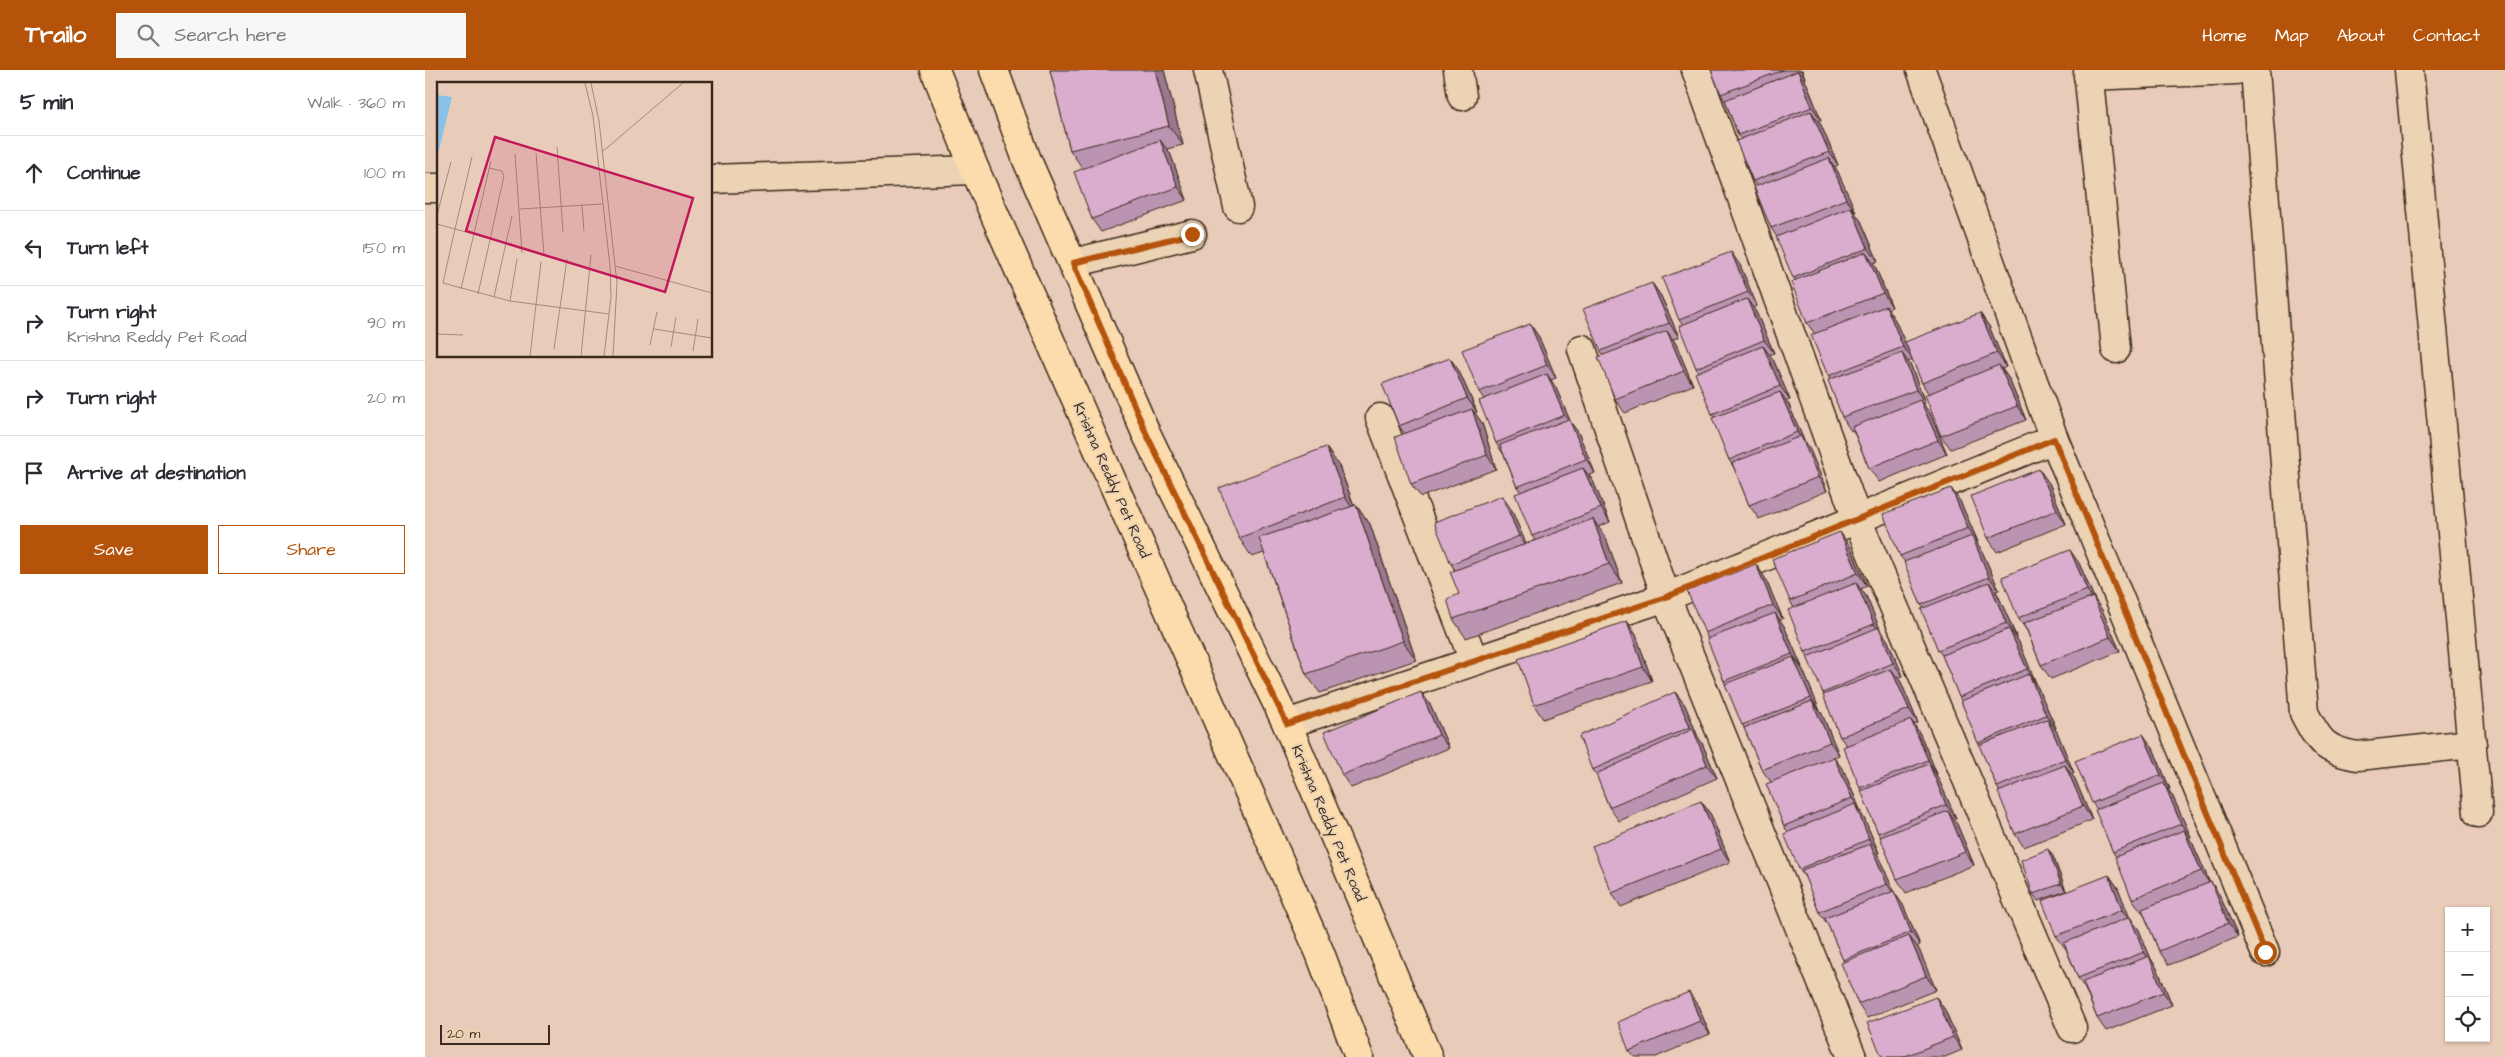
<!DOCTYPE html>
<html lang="en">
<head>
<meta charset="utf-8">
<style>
	:root { --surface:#fff; --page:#f7f7f7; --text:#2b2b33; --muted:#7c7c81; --line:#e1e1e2; --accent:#b45309 }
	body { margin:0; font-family:"Architects Daughter",sans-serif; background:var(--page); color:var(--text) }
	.controls { position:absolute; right:15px; bottom:15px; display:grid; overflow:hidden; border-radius:0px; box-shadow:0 1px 4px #0004 }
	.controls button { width:45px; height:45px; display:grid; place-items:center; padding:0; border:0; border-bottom:1px solid var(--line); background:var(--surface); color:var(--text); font:25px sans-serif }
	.scale { position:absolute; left:15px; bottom:12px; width:110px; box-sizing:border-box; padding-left:5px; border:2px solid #3b2a1e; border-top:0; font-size:14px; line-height:18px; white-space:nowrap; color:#3b2a1e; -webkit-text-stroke:4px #ebd3b3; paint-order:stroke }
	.stop { position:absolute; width:15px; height:15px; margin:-11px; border:4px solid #b45309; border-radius:50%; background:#fff }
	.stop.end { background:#b45309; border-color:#fff; box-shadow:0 1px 5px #0008 }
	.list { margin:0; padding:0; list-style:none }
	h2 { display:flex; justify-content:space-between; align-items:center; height:65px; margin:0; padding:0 20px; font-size:21px }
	h2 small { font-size:16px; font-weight:400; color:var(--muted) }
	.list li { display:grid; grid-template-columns:32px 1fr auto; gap:15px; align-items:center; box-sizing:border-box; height:75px; padding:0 20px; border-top:1px solid var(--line) }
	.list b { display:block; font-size:19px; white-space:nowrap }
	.list p { margin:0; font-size:16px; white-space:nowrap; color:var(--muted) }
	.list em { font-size:16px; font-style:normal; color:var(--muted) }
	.actions { display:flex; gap:10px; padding:15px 20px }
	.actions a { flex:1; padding:11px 0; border:1px solid var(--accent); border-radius:0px; text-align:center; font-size:18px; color:var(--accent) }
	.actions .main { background:var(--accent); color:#fff }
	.icon { flex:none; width:28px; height:28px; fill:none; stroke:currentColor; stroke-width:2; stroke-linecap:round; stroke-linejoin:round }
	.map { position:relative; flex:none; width:2080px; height:987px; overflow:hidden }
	header { display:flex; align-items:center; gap:30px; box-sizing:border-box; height:70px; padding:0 25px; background:var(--accent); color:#fff }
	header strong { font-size:24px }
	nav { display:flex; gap:28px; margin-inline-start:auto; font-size:18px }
	.search { width:350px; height:45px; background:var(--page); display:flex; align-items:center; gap:12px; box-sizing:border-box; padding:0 18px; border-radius:0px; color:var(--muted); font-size:19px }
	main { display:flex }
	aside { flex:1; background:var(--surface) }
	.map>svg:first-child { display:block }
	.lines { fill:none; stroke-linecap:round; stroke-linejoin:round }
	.minor-casing { stroke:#3b2a1e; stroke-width:31 }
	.major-casing { stroke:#3b2a1e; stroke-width:31 }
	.minor { stroke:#ebd3b3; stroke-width:28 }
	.major { stroke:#fcdcac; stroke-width:28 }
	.wall { fill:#bb94b1; stroke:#3b2a1e }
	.shaded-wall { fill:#997890; stroke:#3b2a1e }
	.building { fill:#daacce; stroke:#3b2a1e }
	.route { stroke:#b45309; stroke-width:6 }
	.labels { text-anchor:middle; stroke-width:4; stroke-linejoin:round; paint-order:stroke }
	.street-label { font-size:15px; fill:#3b2a1e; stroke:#ebd3b3 }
	.inset-road { fill:none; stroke:#a38b7a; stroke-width:1 }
	.view { fill:#c2185b; fill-opacity:0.15; stroke:#c2185b; stroke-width:2.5 }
	.inset-edge { fill:none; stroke:#3b2a1e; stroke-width:2.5 }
</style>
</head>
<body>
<header>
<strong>Trailo</strong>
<div class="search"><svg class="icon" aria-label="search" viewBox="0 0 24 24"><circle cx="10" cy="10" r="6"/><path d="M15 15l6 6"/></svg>Search here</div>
<nav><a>Home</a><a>Map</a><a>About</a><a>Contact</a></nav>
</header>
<main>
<aside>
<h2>5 min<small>Walk · 360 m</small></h2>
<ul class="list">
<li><svg class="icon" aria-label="ahead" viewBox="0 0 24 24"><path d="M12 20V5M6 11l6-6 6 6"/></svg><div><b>Continue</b></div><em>100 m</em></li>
<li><svg class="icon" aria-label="left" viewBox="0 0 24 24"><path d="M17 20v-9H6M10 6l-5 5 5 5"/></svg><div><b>Turn left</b></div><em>150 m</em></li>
<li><svg class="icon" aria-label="right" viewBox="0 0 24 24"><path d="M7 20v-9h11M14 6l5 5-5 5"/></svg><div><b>Turn right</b><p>Krishna Reddy Pet Road</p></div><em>90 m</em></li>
<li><svg class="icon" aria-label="right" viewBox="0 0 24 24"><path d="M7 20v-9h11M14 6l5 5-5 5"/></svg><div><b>Turn right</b></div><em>20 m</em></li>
<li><svg class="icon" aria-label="arrive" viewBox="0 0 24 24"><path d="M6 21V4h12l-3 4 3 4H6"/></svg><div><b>Arrive at destination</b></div></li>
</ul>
<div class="actions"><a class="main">Save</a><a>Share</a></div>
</aside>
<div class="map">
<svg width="2080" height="987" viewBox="0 0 2080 987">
	<rect width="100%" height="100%" fill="#e8cbb8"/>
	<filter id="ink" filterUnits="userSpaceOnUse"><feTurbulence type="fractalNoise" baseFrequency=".02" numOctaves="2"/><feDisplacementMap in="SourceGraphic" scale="10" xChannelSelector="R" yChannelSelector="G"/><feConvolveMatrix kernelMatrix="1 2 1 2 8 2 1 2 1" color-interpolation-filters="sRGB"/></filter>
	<g filter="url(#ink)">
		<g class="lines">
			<!-- minor casing -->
			<g class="minor-casing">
				<g id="minor">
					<path d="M783,0L813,137"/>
					<path d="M1033,0L1037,26"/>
					<path d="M1271,0L1432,449L1647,958"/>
					<path d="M1496,0L1629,369L1840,882"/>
					<path d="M1663,0L1691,279"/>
					<path d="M1830,0L1879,643C1894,671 1898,680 1932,686L2047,674"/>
					<path d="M1984,0L2053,743"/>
					<path d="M1663,6L1811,0"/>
					<path d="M286,109L550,100"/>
					<path d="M0,118H14"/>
					<path d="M648,193L767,164"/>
					<path d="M1157,279L1241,527L1427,987"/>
					<path d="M955,348L1049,591"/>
					<path d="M862,654L1241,527L1629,369"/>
				</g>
			</g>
			<!-- major casing -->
			<g class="major-casing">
				<g id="major">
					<path d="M510,0L550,100L895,883L934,987"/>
					<path d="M569,0L602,90L721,363L862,654L1003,987"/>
				</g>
			</g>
			<!-- minor -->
			<use href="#minor" class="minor"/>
			<!-- major -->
			<use href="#major" class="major"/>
		</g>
		<!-- wall -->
		<g class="wall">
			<path d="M625,0H739L758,75L742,79L745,83L762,130L676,162L667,149L658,99L645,80Z"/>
			<path d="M1286,0H1377L1380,8L1379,9L1382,14L1396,50L1393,51L1396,55L1413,95L1410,97L1413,102L1430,143L1436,151L1453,191L1448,193L1450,196L1467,237L1462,239L1470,250L1487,290L1564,256L1581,297L1577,299L1584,309L1601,350L1526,379L1516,366L1503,323L1497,313L1488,290L1483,292L1486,296L1500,333L1498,334L1505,343L1522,384L1454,412L1444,398L1428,360L1426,361L1417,347L1405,309L1403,306L1390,264L1382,253L1370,210L1352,167L1346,158L1332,117L1328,111L1316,69L1313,65L1300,31L1296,24Z"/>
			<path d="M1315,195L1332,236L1328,238L1331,242L1349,283L1344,285L1348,289L1365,330L1361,331L1364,335L1380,373L1385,380L1402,421L1334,449L1324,435L1309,398L1304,390L1289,347L1287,344L1273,302L1271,298L1257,254L1254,250Z"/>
			<path d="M1227,213L1236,226L1254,267L1248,269L1251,274L1268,315L1200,343L1190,329L1178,285L1176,281Z"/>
			<path d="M1105,254L1114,267L1131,308L1126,310L1131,318L1146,353L1153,362L1170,403L1164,405L1168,411L1185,452L1173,457L1181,468L1197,513L1041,568L1028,549L1034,524L1030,500L1026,494L1086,439L1101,474L1110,470L1107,466L1096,422L1092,417L1079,385L1071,373L1059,329L1054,322Z"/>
			<path d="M1025,288L1034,301L1052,342L1050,343L1057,353L1071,399L996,427L986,414L980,364L974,356Z"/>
			<path d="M914,396L929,435H931L945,454L991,590L895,623L881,604L839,483L827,487L814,468Z"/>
			<path d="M1624,413L1641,454L1572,482L1563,468Z"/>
			<path d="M1535,431L1553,472H1551L1556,479L1574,520L1571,521L1573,525L1591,566H1590L1594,572L1611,613H1610L1613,618L1631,658L1630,659L1632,662L1649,703L1646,704L1650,709L1667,750L1599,777L1590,764L1575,722L1572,717L1517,585L1513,580L1499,538L1496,535L1480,492L1475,486Z"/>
			<path d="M1425,476L1442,516L1436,519L1441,526L1455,559L1463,571L1478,606L1473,608L1476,612L1493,653L1489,654L1495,664L1512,704H1511L1513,708L1531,748L1528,749L1532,754L1549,795L1481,823L1472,809L1456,767L1453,763L1437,721L1435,718L1421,675L1415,667L1384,587L1380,582L1369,538L1365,531Z"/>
			<path d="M1654,493L1670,530L1677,540L1695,581L1626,609L1616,595L1602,561L1593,548Z"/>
			<path d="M1331,494L1340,508L1358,549L1355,550L1359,556L1377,597H1376L1378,600L1395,641L1397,644L1414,685L1387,696L1419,701L1436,742H1435L1439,748L1454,783L1452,784L1454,787L1469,822L1478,835L1495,875L1492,877L1511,920L1442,948L1433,934L1419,892L1403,855L1394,842L1381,809L1374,799L1363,762L1359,756L1346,712L1337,700L1299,611L1283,569L1280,563Z"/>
			<path d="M1202,551L1211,565L1227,611L1118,649L1109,635Z"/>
			<path d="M996,622L1006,636L1024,678L926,718L917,705Z"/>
			<path d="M1250,622L1260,635L1273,667L1277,673L1292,708L1194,751L1184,737L1172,706L1167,700Z"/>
			<path d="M1728,678L1745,719H1743L1748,727L1766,767L1764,768L1768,774L1785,813L1786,812L1795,826L1813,867L1744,895L1734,881L1718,842H1717L1707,829L1691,787L1688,782L1672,739L1667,733Z"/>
			<path d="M1276,731L1286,745L1305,792L1196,837L1187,823Z"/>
			<path d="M1628,786L1641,821L1613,831L1608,824Z"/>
			<path d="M1684,805L1693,818L1704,847L1714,860L1726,889L1733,900L1747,935L1681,961L1672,948L1660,919L1653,908L1641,879L1631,866Z"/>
			<path d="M1511,927L1520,940L1537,980L1520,987H1457Z"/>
			<path d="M1273,936L1285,964L1231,987H1209L1204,981Z"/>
		</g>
		<!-- shaded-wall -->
		<g class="shaded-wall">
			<path d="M730,0H739L758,75L744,56Z"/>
			<path d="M1375,0H1377L1380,8Z"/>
			<path d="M1373,1L1382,14L1396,50L1387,37Z"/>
			<path d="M1386,41L1396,55L1413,95L1404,82Z"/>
			<path d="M735,70L745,83L762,130L753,117Z"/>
			<path d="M1404,88L1413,102L1431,142L1421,129Z"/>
			<path d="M1426,137L1436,151L1453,191L1443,178Z"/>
			<path d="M1306,182L1315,195L1332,236L1323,222Z"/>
			<path d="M1441,182L1450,196L1467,237L1458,223Z"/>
			<path d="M1227,213L1236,226L1254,267L1244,253Z"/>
			<path d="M1322,229L1331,242L1349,283L1339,270Z"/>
			<path d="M1461,236L1470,250L1488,290L1478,277Z"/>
			<path d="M1555,243L1564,256L1581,297L1572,283Z"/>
			<path d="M1105,254L1114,267L1131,308L1122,295Z"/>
			<path d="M1242,261L1251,274L1268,315L1259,301Z"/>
			<path d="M1338,276L1348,289L1365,330L1355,316Z"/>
			<path d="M1477,283L1486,296L1500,333L1491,320Z"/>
			<path d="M1025,288L1034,301L1052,342L1042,328Z"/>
			<path d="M1574,295L1584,309L1601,350L1592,336Z"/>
			<path d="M1122,304L1131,318L1146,353L1153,362L1170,403L1161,389L1146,354L1139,345Z"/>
			<path d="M1355,322L1364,335L1380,373L1385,380L1402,421L1393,407L1377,370L1372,362Z"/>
			<path d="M1495,330L1505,343L1522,384L1513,370Z"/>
			<path d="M1047,339L1057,353L1071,399L1062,385Z"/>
			<path d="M901,377L914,396L933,447L920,427Z"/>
			<path d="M1158,398L1168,411L1185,452L1176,438Z"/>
			<path d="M1614,399L1624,413L1641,454L1632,440Z"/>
			<path d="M1526,418L1535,431L1553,472L1543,458Z"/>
			<path d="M1077,426L1086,439L1104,480L1094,466Z"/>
			<path d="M931,435L945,454L991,590L978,571Z"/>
			<path d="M1168,449L1181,468L1197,513L1184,494Z"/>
			<path d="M1415,462L1425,476L1442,516L1433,503Z"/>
			<path d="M1547,466L1556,479L1574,520L1564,507Z"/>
			<path d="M1645,480L1654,493L1670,530L1677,540L1695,581L1685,567L1669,531L1662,520Z"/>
			<path d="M1331,494L1340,508L1358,549L1348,535Z"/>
			<path d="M1564,512L1573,525L1591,566L1581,553Z"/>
			<path d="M1431,513L1441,526L1455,559L1463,571L1478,606L1468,593L1457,565L1449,554Z"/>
			<path d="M1350,543L1359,556L1377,597L1367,584Z"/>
			<path d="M1202,551L1211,565L1227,611L1218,597Z"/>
			<path d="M1584,559L1594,572L1611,613L1602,599Z"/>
			<path d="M1368,587L1378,600L1395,641L1386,628Z"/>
			<path d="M1466,599L1476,612L1493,653L1484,639Z"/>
			<path d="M1604,604L1613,618L1631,658L1621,645Z"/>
			<path d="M996,622L1006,636L1024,678L1014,665Z"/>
			<path d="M1250,622L1260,635L1273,667L1277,673L1292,708L1282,695L1269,662L1265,657Z"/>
			<path d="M1387,631L1397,644L1414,685L1405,672Z"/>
			<path d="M1622,649L1632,662L1649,703L1640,689Z"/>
			<path d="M1486,650L1495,664L1512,704L1503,690Z"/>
			<path d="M1718,664L1728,678L1745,719L1736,705Z"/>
			<path d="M1409,687L1419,701L1436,742L1427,728Z"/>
			<path d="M1504,694L1513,708L1531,748L1521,735Z"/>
			<path d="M1640,695L1650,709L1667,750L1658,736Z"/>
			<path d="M1739,713L1748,727L1766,767L1756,754Z"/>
			<path d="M1276,731L1286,745L1305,792L1296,779Z"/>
			<path d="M1430,734L1439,748L1454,783L1444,769Z"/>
			<path d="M1523,741L1532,754L1549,795L1540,782Z"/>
			<path d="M1759,760L1768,774L1785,814L1776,801Z"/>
			<path d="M1445,774L1454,787L1469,822L1478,835L1495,875L1486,862L1471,827L1462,814Z"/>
			<path d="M1623,779L1628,786L1641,821L1636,814Z"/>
			<path d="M1684,805L1693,818L1707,853L1697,840Z"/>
			<path d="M1786,812L1795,826L1813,867L1803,853Z"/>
			<path d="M1705,847L1714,860L1726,889L1733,900L1747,935L1738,922L1726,893L1719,882Z"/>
			<path d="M1484,866L1494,879L1511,920L1501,906Z"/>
			<path d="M1264,922L1273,936L1285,964L1275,951Z"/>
			<path d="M1511,927L1520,940L1537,980L1528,967Z"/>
		</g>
		<!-- building -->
		<g class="building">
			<path d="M625,0H730L744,56L645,80Z"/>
			<path d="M1286,0H1358L1296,24Z"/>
			<path d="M1373,1L1387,37L1313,65L1300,30Z"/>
			<path d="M1386,41L1404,82L1328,111L1311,71Z"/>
			<path d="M735,70L753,117L667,149L649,102Z"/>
			<path d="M1404,88L1421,129L1346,158L1329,117Z"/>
			<path d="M1426,137L1443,178L1368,208L1351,167Z"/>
			<path d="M1306,182L1323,222L1254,250L1237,208Z"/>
			<path d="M1441,182L1458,223L1382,253L1366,212Z"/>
			<path d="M1227,213L1244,253L1176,281L1158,239Z"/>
			<path d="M1322,229L1339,270L1271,298L1254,256Z"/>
			<path d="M1461,236L1478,277L1403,306L1386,265Z"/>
			<path d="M1555,243L1572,283L1497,313L1480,272Z"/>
			<path d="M1105,254L1122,295L1054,322L1037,280Z"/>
			<path d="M1242,261L1259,301L1190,329L1173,287Z"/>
			<path d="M1338,276L1355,316L1287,344L1270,303Z"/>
			<path d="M1477,283L1491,320L1417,347L1403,310Z"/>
			<path d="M1025,288L1042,328L974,356L957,314Z"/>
			<path d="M1574,295L1592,336L1516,366L1500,325Z"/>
			<path d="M1122,304L1139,345L1071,373L1054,331Z"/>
			<path d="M1355,322L1372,362L1304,390L1287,348Z"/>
			<path d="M1495,330L1513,370L1444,398L1427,357Z"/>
			<path d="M1047,339L1062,385L986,414L970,367Z"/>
			<path d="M1144,349L1161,389L1092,417L1075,375Z"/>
			<path d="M1376,366L1393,407L1324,435L1307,393Z"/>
			<path d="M901,377L920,427L814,468L794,418Z"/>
			<path d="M1158,398L1176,438L1107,466L1090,424Z"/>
			<path d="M1614,399L1632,440L1563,468L1546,426Z"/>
			<path d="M1526,418L1543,458L1475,486L1458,444Z"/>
			<path d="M1077,426L1094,466L1026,494L1009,452Z"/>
			<path d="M931,435L978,571L881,604L834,468Z"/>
			<path d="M1168,449L1184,494L1028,549L1022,529L1034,524L1025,502Z"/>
			<path d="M1415,462L1433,503L1365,531L1347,489Z"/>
			<path d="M1547,466L1564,507L1496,535L1479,492Z"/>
			<path d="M1645,480L1662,520L1593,548L1577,507Z"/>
			<path d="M1331,494L1348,535L1280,563L1262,521Z"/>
			<path d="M1564,512L1581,553L1513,580L1496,539Z"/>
			<path d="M1431,513L1449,554L1380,582L1363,540Z"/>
			<path d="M1668,527L1685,567L1616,595L1599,553Z"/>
			<path d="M1350,543L1367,584L1299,611L1282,569Z"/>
			<path d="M1202,551L1218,597L1109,635L1093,589Z"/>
			<path d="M1454,557L1468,593L1398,623L1382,587Z"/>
			<path d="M1584,559L1602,599L1534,627L1517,585Z"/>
			<path d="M1368,587L1386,628L1317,655L1300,614Z"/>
			<path d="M1466,599L1484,639L1415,667L1398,625Z"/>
			<path d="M1604,604L1621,645L1553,673L1536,631Z"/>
			<path d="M996,622L1014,665L917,705L899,662Z"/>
			<path d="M1250,622L1265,657L1167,700L1154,666Z"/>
			<path d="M1387,631L1405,672L1337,700L1319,658Z"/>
			<path d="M1622,649L1640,689L1572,717L1554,675Z"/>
			<path d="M1486,650L1503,690L1435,718L1418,677Z"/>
			<path d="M1268,659L1282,695L1184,737L1171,704Z"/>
			<path d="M1718,664L1736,705L1667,733L1650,691Z"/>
			<path d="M1409,687L1427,728L1359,756L1341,714Z"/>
			<path d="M1504,694L1521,735L1453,763L1436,721Z"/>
			<path d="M1640,695L1658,736L1590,764L1573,722Z"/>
			<path d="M1739,713L1756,754L1688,782L1670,740Z"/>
			<path d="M1276,731L1296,779L1187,823L1167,776Z"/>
			<path d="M1430,734L1444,769L1374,799L1359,764Z"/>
			<path d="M1523,741L1540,782L1472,809L1455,767Z"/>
			<path d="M1759,760L1776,801L1707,829L1690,787Z"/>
			<path d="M1445,774L1462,814L1394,842L1377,800Z"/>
			<path d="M1623,779L1636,814L1608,824L1596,790Z"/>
			<path d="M1684,805L1697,840L1631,866L1617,831Z"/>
			<path d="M1786,812L1803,853L1734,881L1717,839Z"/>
			<path d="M1469,821L1486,862L1418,890L1400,848Z"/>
			<path d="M1705,847L1719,882L1653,908L1639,873Z"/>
			<path d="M1484,866L1501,906L1433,934L1416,893Z"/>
			<path d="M1724,886L1738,922L1672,948L1658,912Z"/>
			<path d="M1264,922L1275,951L1204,981L1193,952Z"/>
			<path d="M1511,927L1528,967L1478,987H1457L1442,953Z"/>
		</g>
	</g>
	<g class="lines" filter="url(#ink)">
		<!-- route -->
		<path class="route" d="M767,164L648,193L721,363L862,654L1241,527L1629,369L1840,882"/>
	</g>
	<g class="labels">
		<!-- street labels -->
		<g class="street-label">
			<text transform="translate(687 410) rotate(66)" y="5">Krishna Reddy Pet Road</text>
			<text transform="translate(904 753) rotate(67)" y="5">Krishna Reddy Pet Road</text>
		</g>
	</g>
	<!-- overview -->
	<g transform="translate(12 12)">
		<rect width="275" height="275" fill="#e8cbb8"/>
		<path d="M0,13L15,15L0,76Z" fill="#89c2e8"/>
		<path class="inset-road" d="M148,1L156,34L173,184L174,215L167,274M154,1L162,39L180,201L176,274M120,65L126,150M165,70L246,1M99,71L107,173M78,72L85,171M35,75L18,147L69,161M145,123L147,149M83,127L165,122M0,133L14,80M0,142L18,147L6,201L73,219L172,232M178,184L275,211M24,207L54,79M41,212L67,94L65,89L52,86M57,215L75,134M73,219L80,177M217,247L275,256M0,252L26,253M213,263L220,230M234,265L239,235M117,267L130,177M256,269L261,237M93,274L104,180M144,274L154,173"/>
		<path class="view" d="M58,55L256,116L228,210L29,149Z"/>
		<rect width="275" height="275" class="inset-edge"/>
	</g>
</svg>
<div class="controls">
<button>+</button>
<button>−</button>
<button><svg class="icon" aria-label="locate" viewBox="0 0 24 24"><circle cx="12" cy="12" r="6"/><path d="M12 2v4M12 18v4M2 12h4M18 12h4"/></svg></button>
</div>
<div class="scale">20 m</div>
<div class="stop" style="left:1840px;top:882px"></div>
<div class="stop end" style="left:767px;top:164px"></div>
</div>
</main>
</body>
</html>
